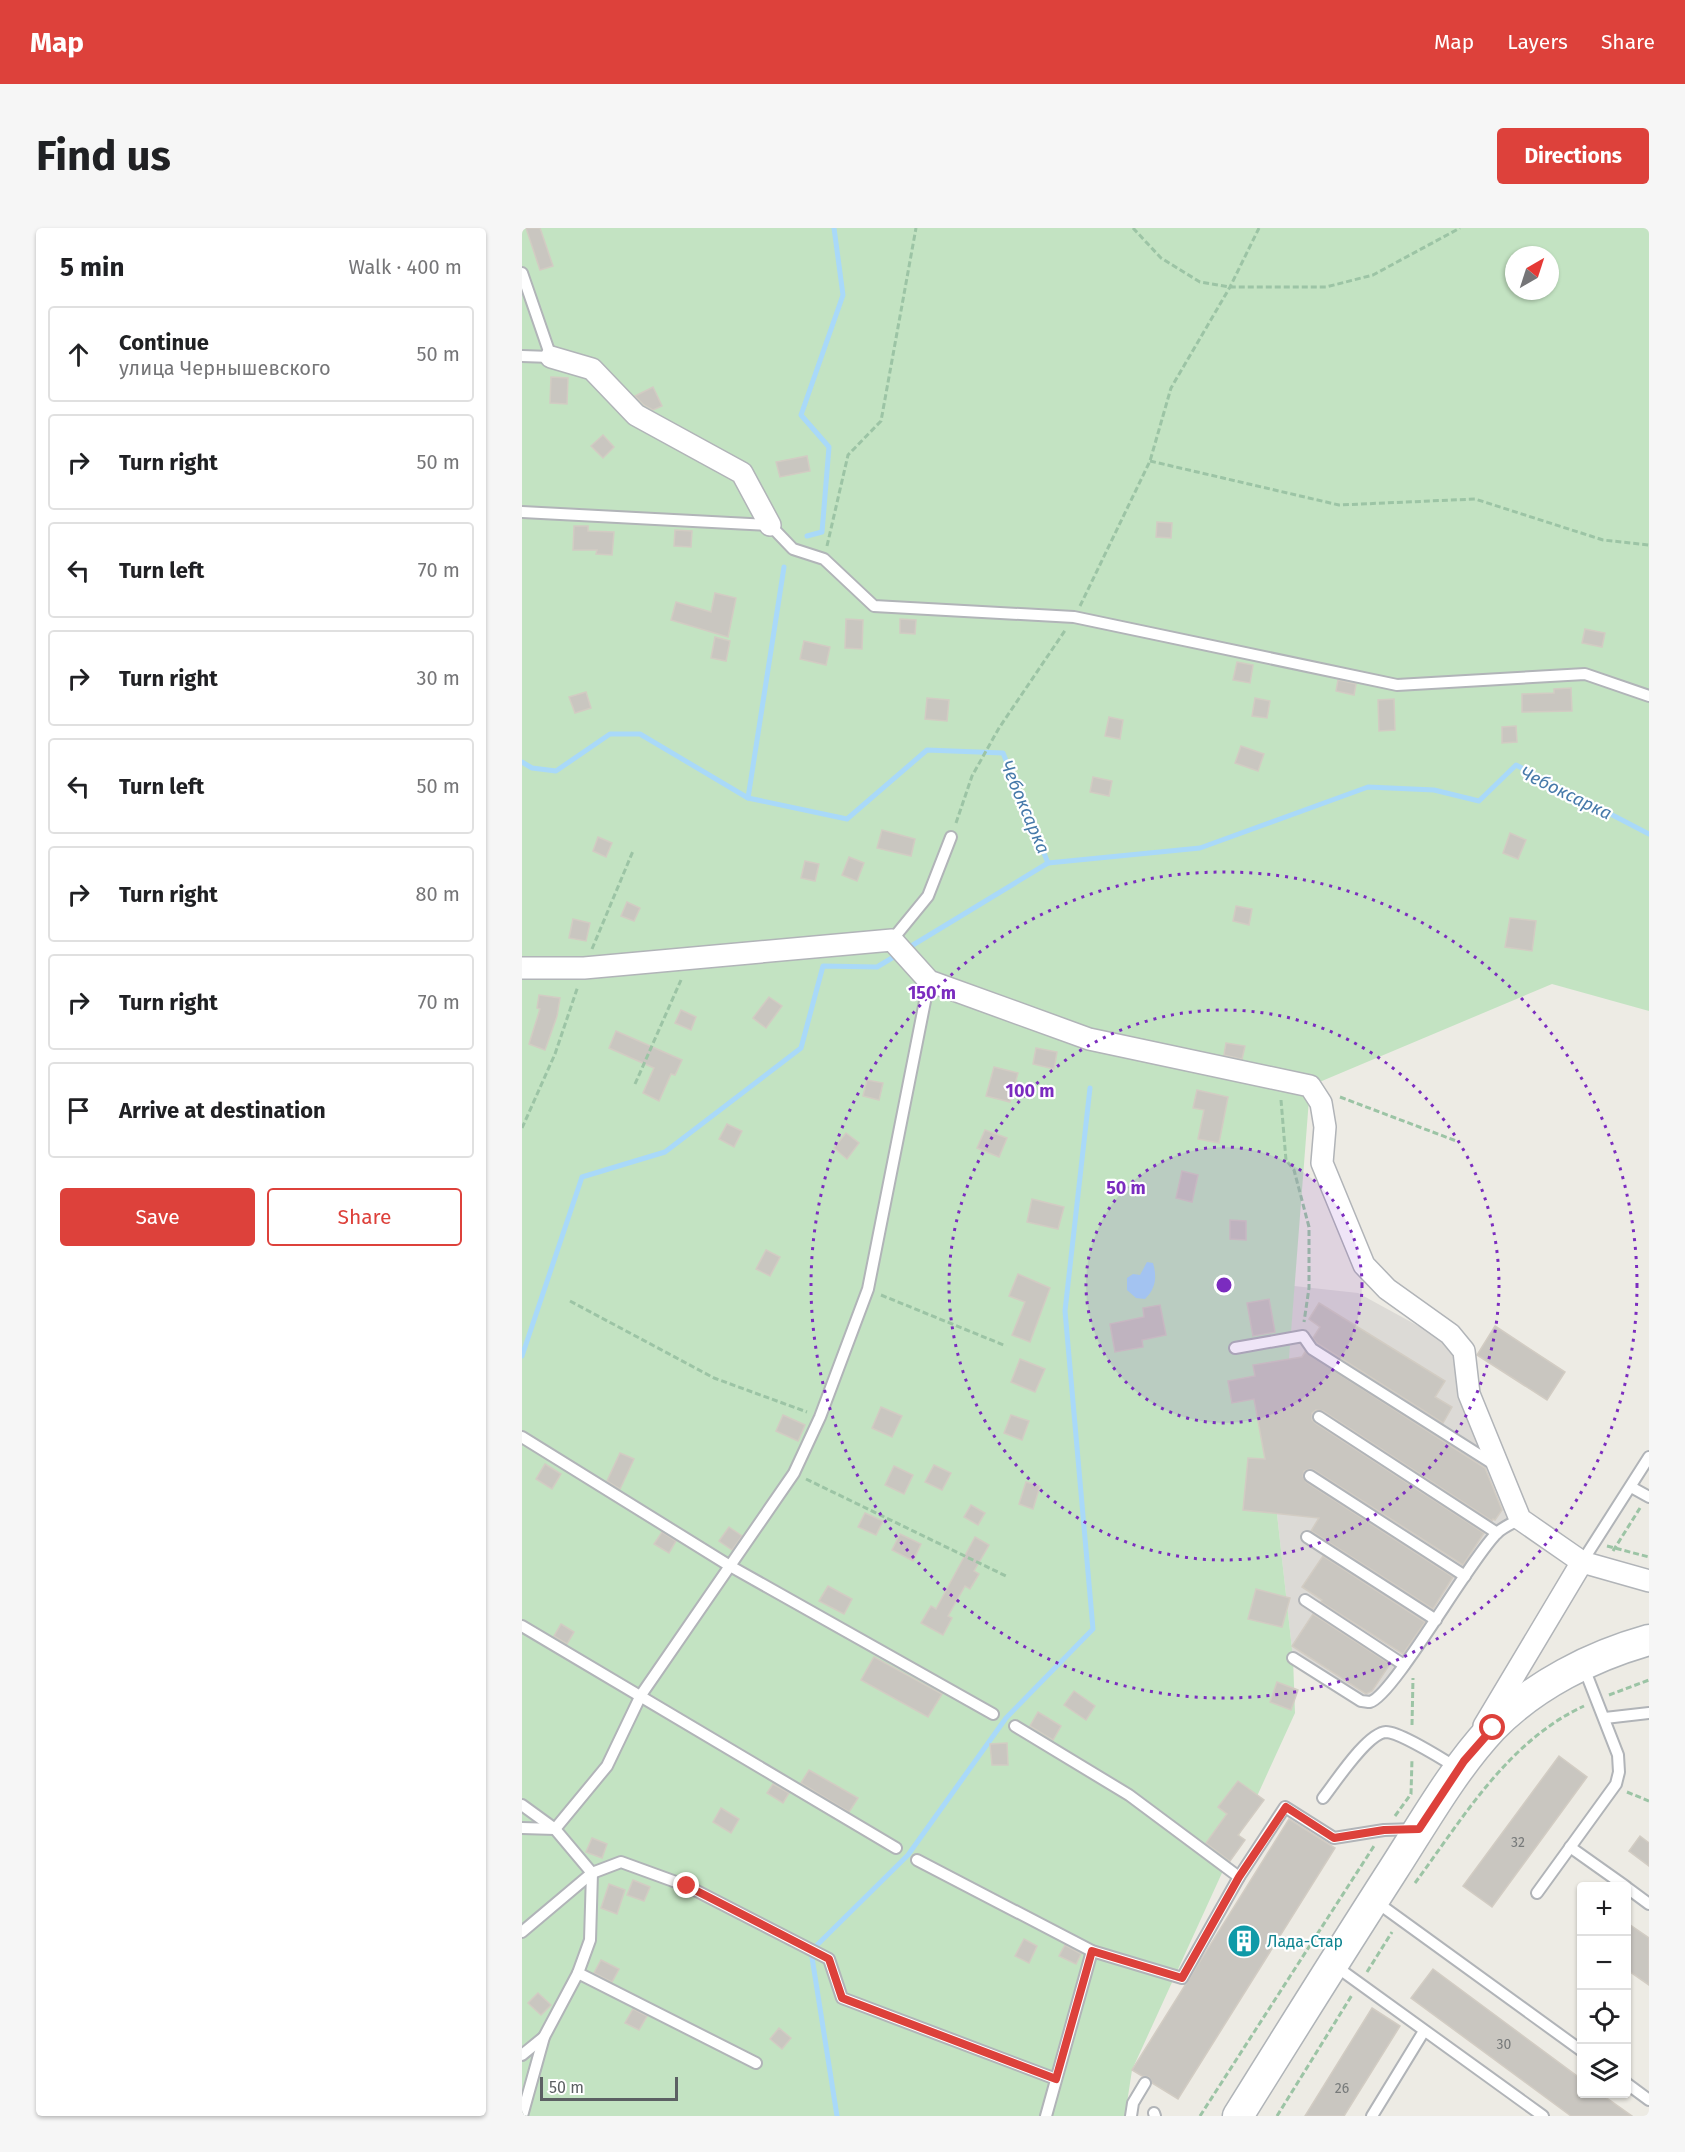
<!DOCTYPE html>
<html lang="en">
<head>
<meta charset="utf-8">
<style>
	:root { --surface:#fff; --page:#f6f6f6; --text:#202124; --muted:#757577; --line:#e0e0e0; --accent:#dd413b }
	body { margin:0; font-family:"Fira Sans",sans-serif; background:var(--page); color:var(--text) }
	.controls { position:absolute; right:18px; bottom:18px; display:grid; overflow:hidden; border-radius:6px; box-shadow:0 2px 4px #0004 }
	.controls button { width:54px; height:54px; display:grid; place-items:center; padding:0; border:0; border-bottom:2px solid var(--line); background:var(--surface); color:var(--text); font:30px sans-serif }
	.compass { position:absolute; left:983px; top:18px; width:54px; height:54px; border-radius:50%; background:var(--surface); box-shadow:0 2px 4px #0004; rotate:39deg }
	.scale { position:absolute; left:18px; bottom:15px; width:138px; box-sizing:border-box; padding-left:6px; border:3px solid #5c6063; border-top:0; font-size:16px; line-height:21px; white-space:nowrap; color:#5c6063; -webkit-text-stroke:4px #fff; paint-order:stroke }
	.stop { position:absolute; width:18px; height:18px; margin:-14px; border:4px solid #dd413b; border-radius:50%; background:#fff }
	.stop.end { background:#dd413b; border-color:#fff; box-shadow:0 2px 6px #0008 }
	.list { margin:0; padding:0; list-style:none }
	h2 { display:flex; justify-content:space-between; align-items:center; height:78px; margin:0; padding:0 24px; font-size:26px }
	h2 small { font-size:20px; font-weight:400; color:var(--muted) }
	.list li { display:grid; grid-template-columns:39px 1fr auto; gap:18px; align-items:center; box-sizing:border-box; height:96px; margin:0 12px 12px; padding:0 12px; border:2px solid var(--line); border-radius:6px }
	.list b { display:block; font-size:22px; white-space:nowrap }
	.list p { margin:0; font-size:20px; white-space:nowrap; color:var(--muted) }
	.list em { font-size:20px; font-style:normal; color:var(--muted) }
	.actions { display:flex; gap:12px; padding:18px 24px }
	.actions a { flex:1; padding:14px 0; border:2px solid var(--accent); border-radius:6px; text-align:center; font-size:21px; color:var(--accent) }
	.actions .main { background:var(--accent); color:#fff }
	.icon { flex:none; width:33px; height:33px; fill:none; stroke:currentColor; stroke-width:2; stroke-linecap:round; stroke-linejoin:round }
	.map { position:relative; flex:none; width:1127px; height:1888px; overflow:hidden; border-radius:6px }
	header { display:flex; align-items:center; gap:36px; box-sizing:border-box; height:84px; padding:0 30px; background:var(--accent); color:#fff }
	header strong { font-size:28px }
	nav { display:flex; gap:33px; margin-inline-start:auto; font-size:21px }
	.intro { display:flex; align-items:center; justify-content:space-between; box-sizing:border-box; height:144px; padding:0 36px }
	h1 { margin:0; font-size:42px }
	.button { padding:15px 27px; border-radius:6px; background:var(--accent); color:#fff; font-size:21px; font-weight:700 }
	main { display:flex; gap:36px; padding:0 36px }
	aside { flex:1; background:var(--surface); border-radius:6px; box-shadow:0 2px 4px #0004 }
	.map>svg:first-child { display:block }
	.industrial { fill:#dcdad6 }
	.green { fill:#c3e3c2; fill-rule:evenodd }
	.water { fill:#a9d9f9 }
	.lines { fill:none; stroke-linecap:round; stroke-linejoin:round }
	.stream { stroke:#a9d9f9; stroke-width:5 }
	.building { fill:#c9c6c0; stroke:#d2ccc3; stroke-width:1.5 }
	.lane-casing { stroke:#b1b4b8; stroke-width:14 }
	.street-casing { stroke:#b1b4b8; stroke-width:24 }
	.secondary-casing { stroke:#b0b4b8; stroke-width:33 }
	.path { stroke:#9cc4a5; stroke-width:3; stroke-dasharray:6 3; stroke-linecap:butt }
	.lane { stroke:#fff; stroke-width:10 }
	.street { stroke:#fff; stroke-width:21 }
	.secondary { stroke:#fff; stroke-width:30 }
	.route { stroke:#dd413b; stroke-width:8 }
	.ring { fill:none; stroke:#7b2cbf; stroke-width:3; stroke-dasharray:3 6 }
	.labels { text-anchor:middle; stroke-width:4.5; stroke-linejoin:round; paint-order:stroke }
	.number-label { font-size:14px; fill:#777a7a }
	.culture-label { font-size:16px; fill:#0d838f; stroke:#fff; text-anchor:start }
	.water-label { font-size:18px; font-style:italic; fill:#477aaa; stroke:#fff }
	.centre { fill:#7b2cbf; stroke:#fff; stroke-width:3 }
	.ring-label { font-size:18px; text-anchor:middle; font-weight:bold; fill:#7b2cbf; stroke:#fff; stroke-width:4.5; stroke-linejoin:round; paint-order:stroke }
</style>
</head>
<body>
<header>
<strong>Map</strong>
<nav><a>Map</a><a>Layers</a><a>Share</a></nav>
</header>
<div class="intro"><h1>Find us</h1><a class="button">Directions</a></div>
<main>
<aside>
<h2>5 min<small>Walk · 400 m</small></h2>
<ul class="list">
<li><svg class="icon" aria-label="ahead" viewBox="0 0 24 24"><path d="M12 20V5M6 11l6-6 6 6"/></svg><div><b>Continue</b><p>улица Чернышевского</p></div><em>50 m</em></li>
<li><svg class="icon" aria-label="right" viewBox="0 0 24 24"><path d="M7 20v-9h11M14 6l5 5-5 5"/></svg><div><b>Turn right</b></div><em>50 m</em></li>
<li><svg class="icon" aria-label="left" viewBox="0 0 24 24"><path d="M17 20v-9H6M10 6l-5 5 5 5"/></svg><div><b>Turn left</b></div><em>70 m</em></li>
<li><svg class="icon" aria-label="right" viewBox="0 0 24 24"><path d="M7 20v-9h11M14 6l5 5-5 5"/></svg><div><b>Turn right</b></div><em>30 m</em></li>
<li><svg class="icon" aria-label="left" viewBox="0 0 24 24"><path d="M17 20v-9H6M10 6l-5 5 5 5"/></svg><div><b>Turn left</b></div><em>50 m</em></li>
<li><svg class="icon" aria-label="right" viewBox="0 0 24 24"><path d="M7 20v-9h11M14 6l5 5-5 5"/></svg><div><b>Turn right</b></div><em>80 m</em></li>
<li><svg class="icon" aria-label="right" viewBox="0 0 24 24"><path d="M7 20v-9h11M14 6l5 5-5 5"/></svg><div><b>Turn right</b></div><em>70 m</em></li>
<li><svg class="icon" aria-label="arrive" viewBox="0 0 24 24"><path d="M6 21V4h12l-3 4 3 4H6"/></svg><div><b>Arrive at destination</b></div></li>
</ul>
<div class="actions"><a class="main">Save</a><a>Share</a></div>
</aside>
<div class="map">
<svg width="1127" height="1888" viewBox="0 0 1127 1888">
	<rect width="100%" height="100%" fill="#edebe4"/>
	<!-- industrial -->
	<path class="industrial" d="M772,1058L836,1065L942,1123L998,1291L975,1305L849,1474L771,1430L755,1286Z"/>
	<!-- green -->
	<path class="green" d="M0,0H1127V783L1030,756L788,858L755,1286L771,1430L773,1485L610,1842L603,1888H0ZM992,27H1028V63H992Z"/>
	<!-- water -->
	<path class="water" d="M625,1034L631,1035C635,1049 634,1060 623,1071L614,1070L605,1062V1050L611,1046L618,1047Z"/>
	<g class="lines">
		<!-- stream -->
		<g class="stream">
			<path d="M285,308L300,304L307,219L279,187L321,67L312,0"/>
			<path d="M0,534L10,540L34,543L88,506H118L226,570L325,591L405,522L481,525L526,635L678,620L846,559L912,562L957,573L994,537L1127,606"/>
			<path d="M226,570L262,339"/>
			<path d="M386,720L526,635"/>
			<path d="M0,1128L60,949L143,924L279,820L301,738L355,739L375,727"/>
			<path d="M315,1888L289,1723L386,1627L484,1490L571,1401L543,1083L568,860"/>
		</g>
	</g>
	<!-- building -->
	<g class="building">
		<path d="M4,0H18L31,38L18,42Z"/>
		<path d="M29,149L46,150L45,176L28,175Z"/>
		<path d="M131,159L140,178L131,182L122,177L113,168Z"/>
		<path d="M81,207L92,219L81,230L69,218Z"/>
		<path d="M285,228L288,243L258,249L254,234Z"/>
		<path d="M635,294L650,295L649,310L634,309Z"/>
		<path d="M52,298H66V303L92,304L90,327L74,326L75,322H51Z"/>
		<path d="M153,302L170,303L169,319L152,318Z"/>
		<path d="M193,365L214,370L206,409L149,392L154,374L189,384Z"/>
		<path d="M324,391L341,392L340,421L323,420Z"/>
		<path d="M378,391L394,392L393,406L378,405Z"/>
		<path d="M1063,401L1083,405L1080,419L1060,415Z"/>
		<path d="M193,409L208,413L204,433L189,430Z"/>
		<path d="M282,413L308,419L304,437L278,431Z"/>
		<path d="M715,434L731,437L728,455L711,452Z"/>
		<path d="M816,452L834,456L832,467L814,463Z"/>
		<path d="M1049,460L1050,483L1000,484V466L1032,465V461Z"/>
		<path d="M64,464L69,480L53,485L47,469Z"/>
		<path d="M405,470L427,472L425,493L403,491Z"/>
		<path d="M733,470L748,473L745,490L730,488Z"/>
		<path d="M872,471L873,502L857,503L856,472Z"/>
		<path d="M587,489L601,492L598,511L583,508Z"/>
		<path d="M994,498L995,514L980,515V499Z"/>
		<path d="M719,518L742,526L736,543L713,535Z"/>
		<path d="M571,549L590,553L587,568L568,564Z"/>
		<path d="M360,602L393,611L389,628L355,620Z"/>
		<path d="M988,605L1004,612L996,631L981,625Z"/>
		<path d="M76,609L90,615L84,629L71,623Z"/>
		<path d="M327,629L342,635L335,653L320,647Z"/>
		<path d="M283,633L297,636L293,653L279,650Z"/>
		<path d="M105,674L118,680L112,693L99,688Z"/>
		<path d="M714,678L730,681L727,697L711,693Z"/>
		<path d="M988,690L1014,693L1010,723L983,719Z"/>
		<path d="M51,691L68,695L64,713L47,710Z"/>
		<path d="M17,767L38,770L35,788L23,822L7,816L18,781L15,780Z"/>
		<path d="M247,769L260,778L244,800L231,790Z"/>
		<path d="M159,782L174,789L169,802L153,795Z"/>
		<path d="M94,803L160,832L153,847L149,846L137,873L121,865L132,840L87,820Z"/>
		<path d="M704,815L723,818L720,831L702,827Z"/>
		<path d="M514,820L535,824L532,841L511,836Z"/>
		<path d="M472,839L496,845L488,874L464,868Z"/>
		<path d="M345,852L361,855L357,872L341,868Z"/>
		<path d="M675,862L706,869L697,915L676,911L682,882L671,880Z"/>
		<path d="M205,896L220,903L212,919L197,911Z"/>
		<path d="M463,902L485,910L477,929L455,920Z"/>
		<path d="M324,905L337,915L325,931L312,920Z"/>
		<path d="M660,943L676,947L670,974L654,970Z"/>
		<path d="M510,971L542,979L536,1001L505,994Z"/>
		<path d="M708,992L724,993V1012L708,1011Z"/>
		<path d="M244,1022L258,1029L248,1048L234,1041Z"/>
		<path d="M496,1046L528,1060L508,1114L490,1107L503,1074L487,1068Z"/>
		<path d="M747,1071L753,1104L731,1108L725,1075Z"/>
		<path d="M797,1075L923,1153L913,1169L930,1179L921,1195L795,1115L791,1110L798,1099L787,1091Z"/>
		<path d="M638,1077L644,1107L620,1112L621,1119L593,1124L588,1096L622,1089L621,1080Z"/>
		<path d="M973,1098L1043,1144L1025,1172L955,1127Z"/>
		<path d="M783,1124L963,1240L980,1282L973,1292L971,1291L970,1293L801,1183L794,1182L790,1185V1192L793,1195L962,1305L941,1337L792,1242L788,1241L782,1243L781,1248L784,1254L931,1349L911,1381L789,1303L797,1290L721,1282L726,1230L743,1231L732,1171L710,1175L706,1153L733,1148L731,1137L780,1129Z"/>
		<path d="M498,1131L523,1141L513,1164L489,1154Z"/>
		<path d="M359,1179L380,1188L370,1209L350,1200Z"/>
		<path d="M261,1187L283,1197L276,1213L254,1203Z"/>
		<path d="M489,1187L507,1193L500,1212L482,1205Z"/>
		<path d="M98,1225L112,1231L98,1261L85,1253Z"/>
		<path d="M23,1236L39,1246L30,1261L14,1251Z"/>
		<path d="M412,1237L429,1245L420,1262L403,1254Z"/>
		<path d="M372,1238L391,1247L382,1266L363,1257Z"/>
		<path d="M504,1254L518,1258L511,1281L497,1276Z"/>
		<path d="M449,1277L463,1285L456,1297L442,1289Z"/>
		<path d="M343,1285L361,1293L354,1307L336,1299Z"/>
		<path d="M207,1299L220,1308L210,1322L197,1313Z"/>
		<path d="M140,1304L154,1313L147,1325L132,1316Z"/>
		<path d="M378,1306L399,1316L391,1333L370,1322Z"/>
		<path d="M453,1309L467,1317L452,1343L457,1346L448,1361L443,1358L426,1388L430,1390L421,1407L399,1395L409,1378L414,1381Z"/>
		<path d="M801,1328L903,1394L881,1426L799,1374L800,1372L780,1359Z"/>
		<path d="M306,1358L330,1371L322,1386L297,1373Z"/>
		<path d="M734,1361L768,1370L760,1399L726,1391Z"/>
		<path d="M791,1386L868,1436L850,1463L844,1466L770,1418Z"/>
		<path d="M39,1396L52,1404L45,1416L32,1408Z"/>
		<path d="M352,1429L420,1466L406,1489L339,1452Z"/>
		<path d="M755,1454L776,1462L769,1482L748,1474Z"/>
		<path d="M552,1463L573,1478L564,1492L542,1477Z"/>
		<path d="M516,1484L539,1498L531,1512L508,1498Z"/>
		<path d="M485,1515L486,1537H470L468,1516Z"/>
		<path d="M1037,1528L1065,1549L970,1679L941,1658Z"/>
		<path d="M287,1542L336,1570L327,1584L279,1555Z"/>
		<path d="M716,1553L742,1572L716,1607L723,1612L708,1633L684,1615L705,1586L696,1579Z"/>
		<path d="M251,1556L267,1565L261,1575L245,1565Z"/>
		<path d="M199,1580L217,1591L209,1605L191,1594Z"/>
		<path d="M767,1591L813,1620L656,1871L630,1855L627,1849L620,1848L610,1842Z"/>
		<path d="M1118,1608L1127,1615V1638L1107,1623Z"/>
		<path d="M70,1610L85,1616L80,1630L64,1624Z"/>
		<path d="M111,1652L128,1659L122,1673L105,1667Z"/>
		<path d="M87,1656L103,1662L95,1686L79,1680Z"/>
		<path d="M1104,1694L1127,1710V1757L1104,1741Z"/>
		<path d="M502,1711L515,1718L507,1735L493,1728Z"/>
		<path d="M543,1717L559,1726L554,1736L537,1728Z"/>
		<path d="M79,1732L97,1741L90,1754L72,1745Z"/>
		<path d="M911,1741L1059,1851V1866H1079L1110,1888H1049L889,1770Z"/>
		<path d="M16,1765L29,1777L19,1787L6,1775Z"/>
		<path d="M850,1780L878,1798L822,1888H783Z"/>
		<path d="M111,1781L125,1788L117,1802L103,1795Z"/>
		<path d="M257,1800L269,1810L260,1821L248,1811Z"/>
	</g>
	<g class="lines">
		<!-- lane casing -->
		<g class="lane-casing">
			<g id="lane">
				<path d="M0,45L29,129L0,128"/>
				<path d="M0,284L248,297L271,321L302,331L352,378L552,389L875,457L1063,446L1127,468"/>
				<path d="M370,712L406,668L429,609"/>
				<path d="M713,1120L781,1108L790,1121L973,1237"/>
				<path d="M797,1189L975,1305"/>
				<path d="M0,1209L208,1338L471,1486"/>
				<path d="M788,1248L943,1348"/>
				<path d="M1109,1259L1127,1269"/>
				<path d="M785,1309L914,1392"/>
				<path d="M1060,1334L1127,1229"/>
				<path d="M783,1372L882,1437"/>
				<path d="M0,1398L374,1620"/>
				<path d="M771,1430L839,1473C842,1473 845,1474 848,1474C871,1468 948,1331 975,1305C981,1299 991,1295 998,1291"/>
				<path d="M1083,1490L1127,1485"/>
				<path d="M493,1498L607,1567L717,1649"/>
				<path d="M801,1570C813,1555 845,1505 864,1504C878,1504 920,1531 934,1539"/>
				<path d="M0,1577L33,1601L70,1645L68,1712L56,1745L22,1809L0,1888"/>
				<path d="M0,1600L33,1601L85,1538L119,1467L272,1245L298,1189L346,1061L407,753"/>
				<path d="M1048,1619L1103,1658"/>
				<path d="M395,1632L570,1723L660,1750L717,1649L763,1579L812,1610L862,1602L894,1601"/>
				<path d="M1104,1659L1127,1676"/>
				<path d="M1015,1665L1094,1556L1097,1544L1096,1527L1062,1440"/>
				<path d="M853,1673L1060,1823"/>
				<path d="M0,1704L70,1645L99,1634L165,1658L307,1731L320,1770L534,1851"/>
				<path d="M812,1737L1021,1888"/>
				<path d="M56,1745L234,1835"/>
				<path d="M0,1827L22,1809"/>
				<path d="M1104,1855L1127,1872"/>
				<path d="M632,1885L633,1888"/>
				<path d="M524,1888L570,1723"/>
				<path d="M609,1888L611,1875L623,1855"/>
				<path d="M850,1888L902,1803"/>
			</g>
		</g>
		<!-- street casing -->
		<g class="street-casing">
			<g id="street">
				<path d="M29,129L70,141L114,187L220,245L248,297"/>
				<path d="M0,740H62L370,712L407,753L567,811L788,858L799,875L803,899L800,935L842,1037L865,1061L928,1106L942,1123L947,1166L998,1291L1060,1334L1127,1353"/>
				<path d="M962,1498L1060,1334"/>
			</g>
		</g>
		<!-- secondary casing -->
		<g class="secondary-casing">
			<path id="secondary" d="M716,1888C767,1806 819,1723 871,1642C902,1594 931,1542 970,1500C1012,1457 1070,1428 1127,1412"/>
		</g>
		<!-- path -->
		<g class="path">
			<path d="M611,0L639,30L678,54L708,59H804L851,47L938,0"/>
			<path d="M628,233L817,277L953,271L1081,312L1127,317"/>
			<path d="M305,318L326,227L359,193L394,0"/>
			<path d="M558,378L628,233L649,160L708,59L737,0"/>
			<path d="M434,595L450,548L477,500L544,401"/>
			<path d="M70,721L111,623"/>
			<path d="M113,856L159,752"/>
			<path d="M818,869L937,914"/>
			<path d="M759,872L764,932L772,942L787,999V1060L782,1094"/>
			<path d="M0,900L33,826L56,758"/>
			<path d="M359,1067L484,1118"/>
			<path d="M48,1073L192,1150L285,1184"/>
			<path d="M284,1251L486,1349"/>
			<path d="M1085,1318L1127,1329"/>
			<path d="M1091,1323L1118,1280"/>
			<path d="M1087,1467L1127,1452"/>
			<path d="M890,1497L891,1450"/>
			<path d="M1105,1564L1127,1573"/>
			<path d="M873,1588L889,1566L890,1531"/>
			<path d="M893,1655C941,1590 986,1513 1062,1478"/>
			<path d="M845,1744L870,1704"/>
			<path d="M678,1888L852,1618"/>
			<path d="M755,1888L830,1767"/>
		</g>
		<!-- lane -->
		<use href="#lane" class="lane"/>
		<!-- street -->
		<use href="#street" class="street"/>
		<!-- secondary -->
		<use href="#secondary" class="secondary"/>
	</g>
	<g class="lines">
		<!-- route -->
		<path class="route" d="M165,1658L307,1731L320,1770L534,1851L570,1723L660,1750L717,1649L764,1579L812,1610L862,1602L897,1601L942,1533L971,1500"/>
	</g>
	<!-- distance rings -->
	<circle cx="702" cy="1057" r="138" fill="#7b2cbf" fill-opacity=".12"/>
	<g class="ring">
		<circle cx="702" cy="1057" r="138"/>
		<circle cx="702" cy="1057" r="275"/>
		<circle cx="702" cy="1057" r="413"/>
	</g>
	<!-- icons -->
	<defs>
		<g id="building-disc" transform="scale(1.725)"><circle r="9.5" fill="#0f9aa8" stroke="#fff"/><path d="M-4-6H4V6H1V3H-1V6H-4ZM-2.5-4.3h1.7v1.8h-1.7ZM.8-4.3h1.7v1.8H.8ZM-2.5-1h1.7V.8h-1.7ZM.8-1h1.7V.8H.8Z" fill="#fff"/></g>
	</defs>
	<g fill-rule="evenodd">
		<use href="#building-disc" x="722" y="1713"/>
	</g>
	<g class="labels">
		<!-- number labels -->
		<g class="number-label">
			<text x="996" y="1619">32</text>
			<text x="982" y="1821">30</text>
			<text x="820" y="1865">26</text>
		</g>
		<!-- culture labels -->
		<g class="culture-label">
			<text x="745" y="1719">Лада-Стар</text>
		</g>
		<!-- water labels -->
		<g class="water-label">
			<text transform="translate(1044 565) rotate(26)" y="6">Чебоксарка</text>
			<text transform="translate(503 579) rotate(67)" y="6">Чебоксарка</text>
		</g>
	</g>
	<circle cx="702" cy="1057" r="9" class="centre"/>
	<g class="ring-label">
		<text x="410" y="771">150 m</text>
		<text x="508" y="869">100 m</text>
		<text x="604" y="966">50 m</text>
	</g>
</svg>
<div class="controls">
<button>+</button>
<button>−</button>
<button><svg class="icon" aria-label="locate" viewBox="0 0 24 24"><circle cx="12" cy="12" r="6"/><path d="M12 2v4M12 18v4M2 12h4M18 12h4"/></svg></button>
<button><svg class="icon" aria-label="layers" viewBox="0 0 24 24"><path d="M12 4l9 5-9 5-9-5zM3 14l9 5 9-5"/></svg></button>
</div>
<svg class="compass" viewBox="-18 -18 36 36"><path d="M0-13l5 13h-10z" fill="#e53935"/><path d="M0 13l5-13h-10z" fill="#757577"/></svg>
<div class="scale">50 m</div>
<div class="stop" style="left:971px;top:1500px"></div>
<div class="stop end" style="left:165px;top:1658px"></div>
</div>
</main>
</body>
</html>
